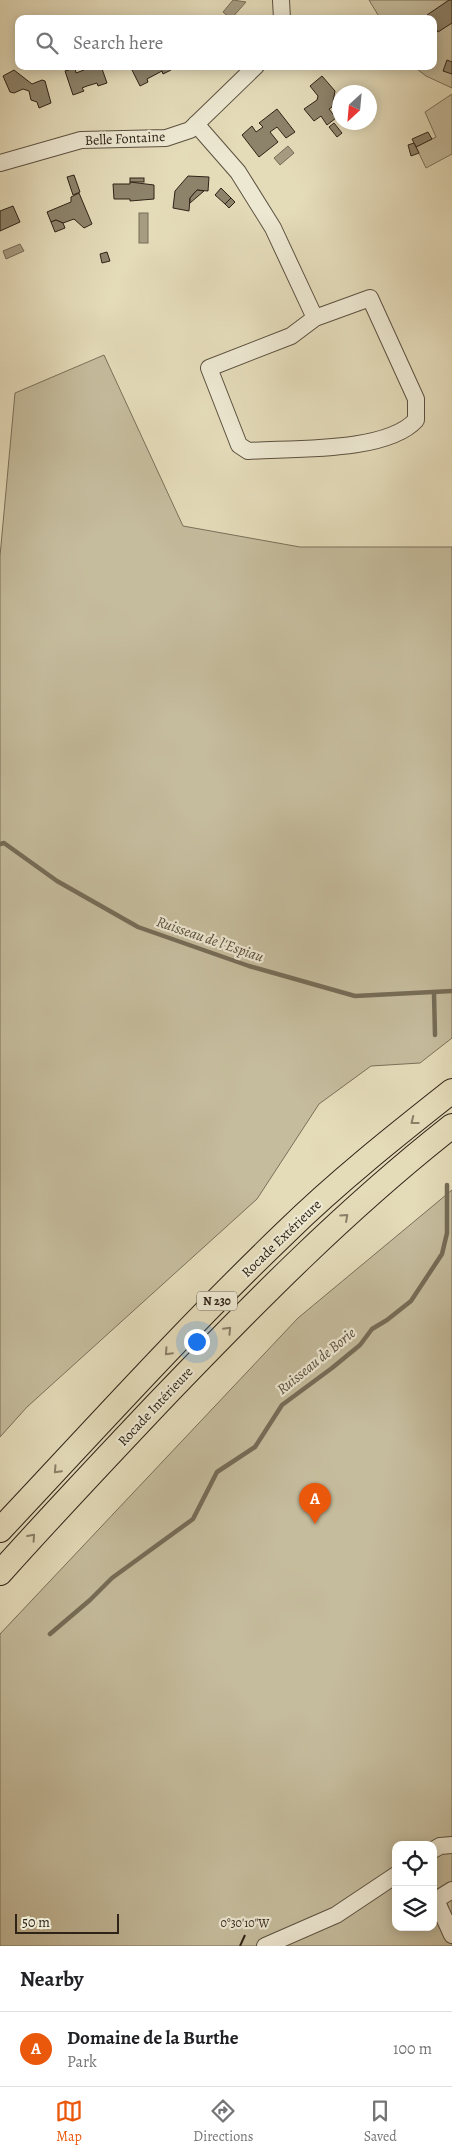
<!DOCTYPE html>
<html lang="en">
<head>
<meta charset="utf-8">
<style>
	:root { --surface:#fff; --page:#f2f2f2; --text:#202124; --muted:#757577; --line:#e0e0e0; --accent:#ea580c }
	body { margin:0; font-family:Alegreya,serif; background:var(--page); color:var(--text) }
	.controls { position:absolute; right:15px; bottom:15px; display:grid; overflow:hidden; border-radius:10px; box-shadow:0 2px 12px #0003 }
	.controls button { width:45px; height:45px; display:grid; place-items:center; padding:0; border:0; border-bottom:1px solid var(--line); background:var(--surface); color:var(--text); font:25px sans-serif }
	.compass { position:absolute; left:332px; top:85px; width:45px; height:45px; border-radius:50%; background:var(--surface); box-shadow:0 2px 12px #0003; rotate:206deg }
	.scale { position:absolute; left:15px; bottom:12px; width:104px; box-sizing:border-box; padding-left:5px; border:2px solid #2f2317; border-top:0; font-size:14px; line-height:18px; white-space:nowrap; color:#2f2317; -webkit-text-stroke:4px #ede8d2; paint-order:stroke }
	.you { position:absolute; left:196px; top:1341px; width:18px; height:18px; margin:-12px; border:4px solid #fff; border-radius:50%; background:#1a73e8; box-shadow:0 0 0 8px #1a73e833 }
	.badge { display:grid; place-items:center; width:32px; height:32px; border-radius:50%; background:var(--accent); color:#fff; font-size:16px; font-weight:700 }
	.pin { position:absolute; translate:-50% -41px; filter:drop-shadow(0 1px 2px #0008) }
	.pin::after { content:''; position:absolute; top:26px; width:18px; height:15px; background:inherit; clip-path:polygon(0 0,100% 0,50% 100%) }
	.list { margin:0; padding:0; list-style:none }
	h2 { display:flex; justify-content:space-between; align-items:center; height:65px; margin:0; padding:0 20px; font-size:21px }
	h2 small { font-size:16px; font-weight:400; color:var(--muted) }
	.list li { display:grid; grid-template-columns:32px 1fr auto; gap:15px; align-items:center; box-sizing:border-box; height:75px; padding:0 20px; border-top:1px solid var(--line) }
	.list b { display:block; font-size:19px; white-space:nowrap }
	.list p { margin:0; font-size:16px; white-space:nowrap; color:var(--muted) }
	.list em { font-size:16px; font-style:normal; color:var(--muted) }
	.icon { flex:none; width:28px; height:28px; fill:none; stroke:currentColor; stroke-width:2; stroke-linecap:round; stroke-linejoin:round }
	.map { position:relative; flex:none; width:452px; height:1946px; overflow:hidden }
	.search { position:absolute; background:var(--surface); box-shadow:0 2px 12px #0003; left:15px; right:15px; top:15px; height:55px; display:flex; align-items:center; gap:12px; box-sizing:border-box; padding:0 18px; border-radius:10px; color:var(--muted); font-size:19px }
	.sheet { height:140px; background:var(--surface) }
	nav { display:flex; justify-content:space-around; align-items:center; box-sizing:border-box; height:70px; border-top:1px solid var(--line); background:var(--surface); font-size:14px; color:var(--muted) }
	nav a { display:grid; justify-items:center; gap:2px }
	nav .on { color:var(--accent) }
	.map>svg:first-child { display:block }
	.green { fill:#c5bc9d; stroke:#7a705a; fill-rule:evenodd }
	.water { fill:#a69c82; stroke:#766c57 }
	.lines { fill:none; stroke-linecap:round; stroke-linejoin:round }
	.stream { stroke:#766c57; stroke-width:4.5 }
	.building { fill:#8d836b; stroke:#2f2317 }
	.minor-casing { stroke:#5c5140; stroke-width:18 }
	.highway-casing { stroke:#2f2317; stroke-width:26 }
	.minor { stroke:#ede8d2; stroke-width:16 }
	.highway { stroke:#e4dbb9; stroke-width:24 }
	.oneway { stroke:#8a7f68 }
	.ticks { fill:none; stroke:#2f2317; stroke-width:2 }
	.labels { text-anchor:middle; stroke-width:4.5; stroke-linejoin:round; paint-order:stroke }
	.shield { fill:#ede8d2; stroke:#685e4f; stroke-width:1 }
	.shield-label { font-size:12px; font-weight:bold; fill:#2f2317 }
	.street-label { font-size:14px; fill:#2f2317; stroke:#ede8d2 }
	.water-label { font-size:15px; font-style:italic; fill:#594d3c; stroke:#ede8d2 }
	.ticks-label { font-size:12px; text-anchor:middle; fill:#2f2317; stroke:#ede8d2; stroke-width:4.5; stroke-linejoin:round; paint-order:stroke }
</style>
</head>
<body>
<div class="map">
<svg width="452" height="1946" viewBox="0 0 452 1946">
	<rect width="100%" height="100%" fill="#e4dbb9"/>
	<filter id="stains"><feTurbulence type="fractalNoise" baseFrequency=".004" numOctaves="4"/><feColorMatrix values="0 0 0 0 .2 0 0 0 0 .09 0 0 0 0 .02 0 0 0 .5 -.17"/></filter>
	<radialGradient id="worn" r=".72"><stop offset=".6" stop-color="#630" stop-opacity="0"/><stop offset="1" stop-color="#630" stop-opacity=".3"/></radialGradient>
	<!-- green -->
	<g class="green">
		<path d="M369,0H452V88L426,76L413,66H433V19H377L378,15Z"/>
		<path d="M452,94V154L426,168L416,147L436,137L425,112Z"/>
		<path d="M104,355L183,526L300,547H452V1038L420,1063L371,1066L319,1104L257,1199L27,1407L0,1437V556L15,393Z"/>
		<path d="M452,1190V1946H0V1634L298,1318ZM396,1845H433V1927H396Z"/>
	</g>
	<!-- water -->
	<g class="water">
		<path d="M233,0L246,2L231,19L223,12Z"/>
		<path d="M288,146L294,153L280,165L274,158Z"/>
		<rect x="139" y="213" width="9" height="30"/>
		<path d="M20,244L24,251L6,259L3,251Z"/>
	</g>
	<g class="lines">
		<!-- stream -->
		<g class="stream">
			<path d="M0,844L4,843L57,881L138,927L249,966L355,996L452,991"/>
			<path d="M434,993L435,1035"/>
			<path d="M50,1634L90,1600L112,1578L193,1519L217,1472L255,1447L282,1405L332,1368L360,1345L372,1329L387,1320L411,1301L442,1254L447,1233V1185"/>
		</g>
	</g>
	<!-- building -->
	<g class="building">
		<path d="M449,0H452V23L438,32L433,24V19H430L427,15Z"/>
		<path d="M447,60L452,62V74L443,71Z"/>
		<path d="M83,66H101L107,83L98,86L97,83L87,86L82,88L84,91L73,95L65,71L75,68L76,73L84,70Z"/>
		<path d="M130,66H170L171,70L163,74L162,71L147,79L148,82L140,86Z"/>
		<path d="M14,70L32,84L42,80L45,81L51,103L39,108L37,102L31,100L29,91L23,89L14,93L10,92L3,76Z"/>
		<path d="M322,76L335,91L332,107L329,109L336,118L327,125L321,116L314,121L304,109L317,100L318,96L310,86Z"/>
		<path d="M277,109L295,132L286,138L277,127L270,132L278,142L259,157L242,135L252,126L256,132L263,127L259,123Z"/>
		<path d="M334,123L342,133L337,137L329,127Z"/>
		<path d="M428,132L432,139L416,147L412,139Z"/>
		<path d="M414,143L419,153L411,156L408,145Z"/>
		<path d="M74,175L80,192L73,195L67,177Z"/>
		<path d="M188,176L209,177L208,191L197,190L190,198L189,211L173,208L175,191Z"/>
		<rect x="130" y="178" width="14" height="4"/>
		<path d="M130,182L154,185V199L130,201V199H114L113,184H130Z"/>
		<path d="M221,188L231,198L225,204L215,195Z"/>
		<path d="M197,190L204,191L190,203V198Z"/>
		<path d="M79,193L92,224L84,228L74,219L63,223L56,220L51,222L47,212L71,202V197Z"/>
		<path d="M231,198L235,202L229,208L225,204Z"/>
		<path d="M13,206L20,222L0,231V211Z"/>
		<path d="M56,220L63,223L65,228L55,232L51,222Z"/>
		<path d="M107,252L110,261L102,263L100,254Z"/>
	</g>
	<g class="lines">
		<!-- minor casing -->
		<g class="minor-casing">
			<g id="minor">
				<path d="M281,0L282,19"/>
				<path d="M196,124L238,172L273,228L315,318L291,336L209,368L239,445L248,451C291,448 386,453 416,420V399L370,298L315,318"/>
				<path d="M0,163L81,140L166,138L190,130L256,66"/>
				<path d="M433,1850L440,1846L452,1845"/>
				<path d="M452,1890L436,1900L452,1935"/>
				<path d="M265,1946L336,1915L396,1875"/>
			</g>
		</g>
		<!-- highway casing -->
		<g class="highway-casing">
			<g id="highway">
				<path d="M0,1530C94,1430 186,1328 285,1233C337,1182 395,1136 452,1091"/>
				<path d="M0,1573C51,1516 104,1460 157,1404C251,1306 345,1210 452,1126"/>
			</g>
		</g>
		<!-- minor -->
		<use href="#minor" class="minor"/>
		<!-- highway -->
		<use href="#highway" class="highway"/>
	</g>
	<!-- one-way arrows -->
	<defs><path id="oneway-chevron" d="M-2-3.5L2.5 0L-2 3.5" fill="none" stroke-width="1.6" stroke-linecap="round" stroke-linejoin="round" transform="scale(1.25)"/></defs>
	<g class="oneway">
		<use href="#oneway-chevron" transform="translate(414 1121) rotate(142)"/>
		<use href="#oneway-chevron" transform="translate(345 1217) rotate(-42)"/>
		<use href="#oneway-chevron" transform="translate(228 1330) rotate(-46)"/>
		<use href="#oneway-chevron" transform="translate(168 1352) rotate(133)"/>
		<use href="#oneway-chevron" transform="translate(57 1470) rotate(133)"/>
		<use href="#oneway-chevron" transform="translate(32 1537) rotate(-48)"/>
	</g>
	<!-- ticks -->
	<path class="ticks" d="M240,1946L245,1935"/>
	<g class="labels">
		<!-- shield labels -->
		<rect class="shield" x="197" y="1291.5" width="40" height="19" rx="4"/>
		<g class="shield-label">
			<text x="217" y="1305">N 230</text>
		</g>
		<!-- street labels -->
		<g class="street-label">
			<text transform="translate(125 138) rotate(-3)" y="5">Belle Fontaine</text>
			<text transform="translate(281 1238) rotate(-44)" y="5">Rocade Extérieure</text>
			<text transform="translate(155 1406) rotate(-47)" y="5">Rocade Intérieure</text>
		</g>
		<!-- water labels -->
		<g class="water-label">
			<text transform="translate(210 939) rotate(19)" y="5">Ruisseau de l'Espiau</text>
			<text transform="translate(316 1361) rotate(-39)" y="5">Ruisseau de Borie</text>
		</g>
	</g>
	<g class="ticks-label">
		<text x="245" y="1927">0°30'10"W</text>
	</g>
	<rect width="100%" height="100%" filter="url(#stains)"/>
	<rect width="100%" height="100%" fill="url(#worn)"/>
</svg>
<div class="controls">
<button><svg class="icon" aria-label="locate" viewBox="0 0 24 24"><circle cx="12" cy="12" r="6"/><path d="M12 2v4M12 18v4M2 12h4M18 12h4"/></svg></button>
<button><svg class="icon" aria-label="layers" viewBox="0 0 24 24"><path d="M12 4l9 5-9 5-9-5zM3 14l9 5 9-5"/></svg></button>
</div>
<svg class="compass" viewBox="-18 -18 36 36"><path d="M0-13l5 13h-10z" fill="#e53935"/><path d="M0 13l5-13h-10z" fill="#757577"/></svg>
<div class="scale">50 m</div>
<div class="you"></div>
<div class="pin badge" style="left:315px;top:1524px">A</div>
<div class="search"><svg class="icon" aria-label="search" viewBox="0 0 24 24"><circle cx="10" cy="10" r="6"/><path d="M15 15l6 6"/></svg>Search here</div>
</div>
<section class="sheet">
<h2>Nearby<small></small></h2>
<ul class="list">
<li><span class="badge">A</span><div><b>Domaine de la Burthe</b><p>Park</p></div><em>100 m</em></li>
</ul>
</section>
<nav>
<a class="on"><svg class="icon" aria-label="map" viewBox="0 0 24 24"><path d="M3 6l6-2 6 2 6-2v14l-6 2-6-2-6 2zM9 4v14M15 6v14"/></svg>Map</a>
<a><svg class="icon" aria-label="directions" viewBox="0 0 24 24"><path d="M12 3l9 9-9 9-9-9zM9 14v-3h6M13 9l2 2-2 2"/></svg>Directions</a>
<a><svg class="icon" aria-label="saved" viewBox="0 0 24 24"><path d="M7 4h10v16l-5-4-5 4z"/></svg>Saved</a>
</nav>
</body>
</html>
